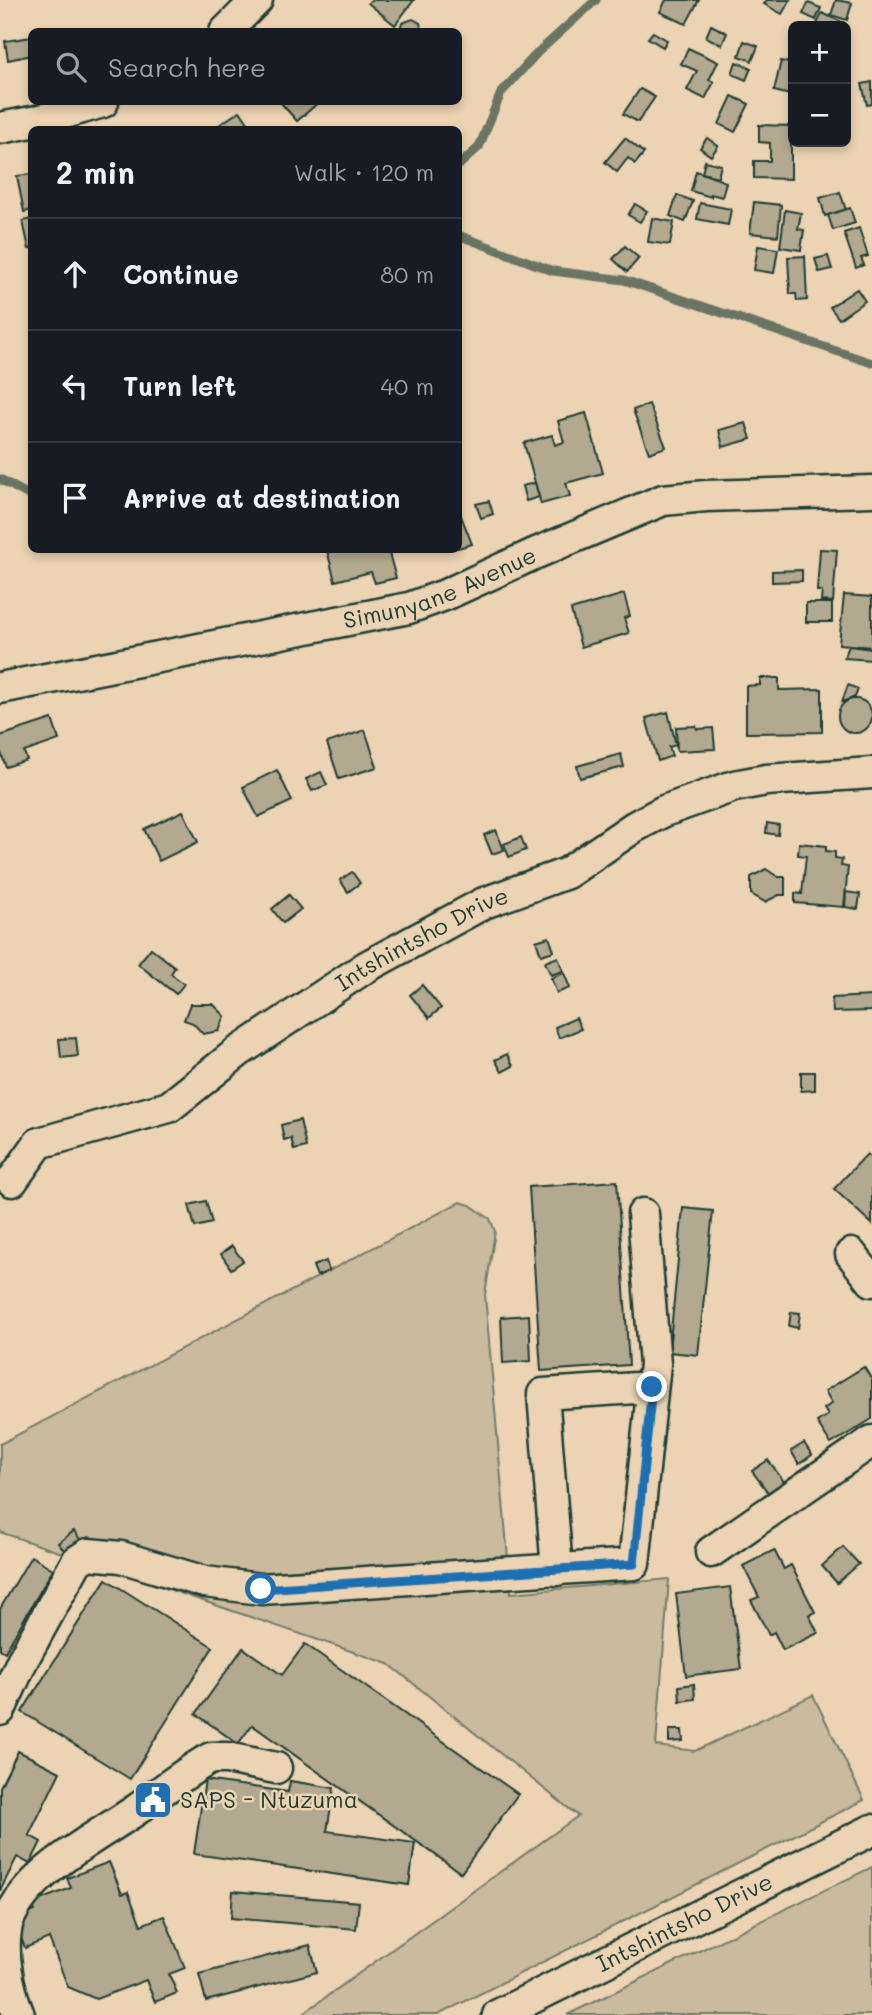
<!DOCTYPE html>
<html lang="en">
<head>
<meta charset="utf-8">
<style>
	:root { --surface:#171b24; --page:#242831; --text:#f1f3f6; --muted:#9ea1a6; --line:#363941 }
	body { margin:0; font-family:Mali,sans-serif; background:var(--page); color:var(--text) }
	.controls { position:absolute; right:21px; top:21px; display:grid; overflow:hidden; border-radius:10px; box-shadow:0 4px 10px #0003 }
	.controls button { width:63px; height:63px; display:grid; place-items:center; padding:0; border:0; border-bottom:2px solid var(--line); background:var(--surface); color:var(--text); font:35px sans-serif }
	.stop { position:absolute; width:21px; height:21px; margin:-16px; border:5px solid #1f6fb2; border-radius:50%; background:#fff }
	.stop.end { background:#1f6fb2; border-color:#fff; box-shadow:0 2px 7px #0008 }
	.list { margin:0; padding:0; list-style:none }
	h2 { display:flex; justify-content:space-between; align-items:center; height:91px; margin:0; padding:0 28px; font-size:30px }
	h2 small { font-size:23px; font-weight:400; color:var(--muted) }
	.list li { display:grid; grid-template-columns:46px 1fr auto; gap:21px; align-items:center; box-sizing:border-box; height:112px; padding:0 28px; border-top:2px solid var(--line) }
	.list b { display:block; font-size:26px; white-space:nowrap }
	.list em { font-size:23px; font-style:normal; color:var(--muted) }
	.icon { flex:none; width:38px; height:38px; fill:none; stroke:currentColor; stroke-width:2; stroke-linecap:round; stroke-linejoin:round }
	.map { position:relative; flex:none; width:872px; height:2015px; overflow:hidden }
	.search { position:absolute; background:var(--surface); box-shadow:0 4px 10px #0003; left:28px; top:28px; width:434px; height:77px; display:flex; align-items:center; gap:18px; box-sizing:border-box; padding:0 24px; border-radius:10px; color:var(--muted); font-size:26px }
	.panel { position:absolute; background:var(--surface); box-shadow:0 4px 10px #0003; left:28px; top:126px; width:434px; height:427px; border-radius:10px }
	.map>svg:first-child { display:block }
	.green { fill:#caba9e; stroke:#747c69; stroke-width:2 }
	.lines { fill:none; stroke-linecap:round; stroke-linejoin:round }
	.stream { stroke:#697462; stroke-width:9 }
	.building { fill:#b2a990; stroke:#1f3d34; stroke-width:2 }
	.minor-casing { stroke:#1f3d34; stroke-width:35 }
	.minor { stroke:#ebd3b3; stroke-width:30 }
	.route { stroke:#1f6fb2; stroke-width:9 }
	.labels { text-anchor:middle; stroke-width:5; stroke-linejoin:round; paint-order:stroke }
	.street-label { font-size:23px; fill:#1f3d34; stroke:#ebd3b3 }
	.poi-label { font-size:23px; fill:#1f3d34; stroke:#ebd3b3; text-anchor:start }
</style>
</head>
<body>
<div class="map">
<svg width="872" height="2015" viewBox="0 0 872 2015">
	<rect width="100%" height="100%" fill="#ebd3b3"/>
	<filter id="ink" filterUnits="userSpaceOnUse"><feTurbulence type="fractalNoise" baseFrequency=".0143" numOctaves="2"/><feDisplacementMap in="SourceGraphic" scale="14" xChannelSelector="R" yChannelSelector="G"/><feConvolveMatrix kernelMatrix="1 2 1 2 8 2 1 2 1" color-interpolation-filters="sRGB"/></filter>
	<g filter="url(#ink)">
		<!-- green -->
		<g class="green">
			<path d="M460,1202L470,1205L490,1219L495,1231L485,1295L511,1593L669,1579L656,1746L695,1751L813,1695L864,1800L438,2015H301L578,1816L389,1664L0,1532V1444Z"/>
			<path d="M872,1867V2015H567Z"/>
		</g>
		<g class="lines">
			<!-- stream -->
			<g class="stream">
				<path d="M458,166L479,147L501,93L537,53L596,0"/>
				<path d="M458,235L553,271L624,280L872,363"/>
				<path d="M0,479L32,497"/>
			</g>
		</g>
		<!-- building -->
		<g class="building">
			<path d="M371,0H414L395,25L368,3Z"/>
			<path d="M666,0H699L686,24L660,12Z"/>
			<path d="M767,0H790L782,14L764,4Z"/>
			<path d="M836,0L852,3L847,20L831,15Z"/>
			<path d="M808,3L821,8L816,20L803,14Z"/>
			<path d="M822,13L844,23L842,26H816Z"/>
			<path d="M413,19L420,23L422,32H399L402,23Z"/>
			<path d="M711,25L727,33L722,45L706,37Z"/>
			<path d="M653,32L667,40L663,47L648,38Z"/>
			<path d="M32,37V55L8,60L5,41Z"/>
			<path d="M744,41L758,46L752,61L739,56Z"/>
			<path d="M688,48L718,62L709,80L714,82L705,99L687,90L697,71L681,64Z"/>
			<path d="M781,61L793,64L790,95L774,91Z"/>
			<path d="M736,62L751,68L746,80L732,74Z"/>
			<path d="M872,82V104L867,105L862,84Z"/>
			<path d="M640,89L655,97L638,122L623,114Z"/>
			<path d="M732,96L749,104L735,132L719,124Z"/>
			<path d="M280,102H319L297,121Z"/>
			<path d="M240,111L253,130H213V129Z"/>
			<path d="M759,125L791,126V179L754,178V161H770V143L759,142Z"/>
			<path d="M625,138L644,153L635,164L628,158L617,172L605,162Z"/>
			<path d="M707,138L718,146L711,156L700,148Z"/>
			<path d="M705,161L721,165L718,177L702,173Z"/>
			<path d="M696,171L726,182L722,197L711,194V197L691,191Z"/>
			<path d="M32,174V210L24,212L17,176Z"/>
			<path d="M840,192L846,210L825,216L820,198Z"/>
			<path d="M677,195L693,201L685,222L670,216Z"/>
			<path d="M754,202L781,205L778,236L750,233Z"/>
			<path d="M700,203L731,209L728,225L697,219Z"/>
			<path d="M635,204L647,211L640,222L628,215Z"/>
			<path d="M850,208L855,223L833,230L828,215Z"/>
			<path d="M785,210L801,213L798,229L804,230L801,250L780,247Z"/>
			<path d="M652,218L674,222L670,245L648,242Z"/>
			<path d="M32,219V249H29L23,221Z"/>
			<path d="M859,228L868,256L861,258L864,265L856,268L844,233Z"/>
			<path d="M625,246L639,258L627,272L613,259Z"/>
			<path d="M758,246L778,249L774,273L754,270Z"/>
			<path d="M805,256L807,300L797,301L796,294H790L788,257Z"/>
			<path d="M828,256L832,269L819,272L815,259Z"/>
			<path d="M857,289L865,301L839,319L830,307Z"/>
			<path d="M649,404L666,447L649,453L633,410Z"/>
			<path d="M586,413L603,473L566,483L570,496L541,504L524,443L552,435L555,445L564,442L558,421Z"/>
			<path d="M746,423L751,439L723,447L719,430Z"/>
			<path d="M535,483L539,497L526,501L522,486Z"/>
			<path d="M489,501L493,514L481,518L476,504Z"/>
			<path d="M458,508L472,544L458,548Z"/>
			<path d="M820,549L837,550L833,602L821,601L822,591H817Z"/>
			<path d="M327,550H388L396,578L375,583L371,572L335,581Z"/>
			<path d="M802,570V581L772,582V571Z"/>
			<path d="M624,594L630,616L624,618L629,633L581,647L571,610Z"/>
			<path d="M844,595L872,597V647L839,644Z"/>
			<rect x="806" y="603" width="26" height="19"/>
			<path d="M849,646L872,649V660L844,658Z"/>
			<path d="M760,678H779V690L822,689V732L746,733V686L760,685Z"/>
			<path d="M848,685L858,689L855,697L842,702Z"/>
			<circle cx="855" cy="716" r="17"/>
			<path d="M668,712L676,745L669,747L672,756L658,761L646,718Z"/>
			<path d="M52,719L59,740L24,752L27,760L6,767L0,750V736Z"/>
			<path d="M696,726L697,729L713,728L715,749L677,751L676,727Z"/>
			<path d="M365,730L377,767L339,779L327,743Z"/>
			<path d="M621,754L624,767L580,778L577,766Z"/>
			<path d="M277,770L292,801L258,817L243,787Z"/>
			<path d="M321,772L327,785L312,791L306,779Z"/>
			<path d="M183,811L198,842L159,861L144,829Z"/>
			<path d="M767,823L779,825L778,835L766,833Z"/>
			<path d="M496,830L504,850L492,854L484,835Z"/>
			<path d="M521,837L526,850L509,857L504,844Z"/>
			<path d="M799,843L826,846V851L835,852V858L842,859L841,866L848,867L844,907L795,903V893L802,894L806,856L798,855Z"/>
			<path d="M766,869L778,877H785V895H779L765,902L751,894V877Z"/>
			<path d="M352,872L360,883L348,892L340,880Z"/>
			<path d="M846,892L860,894L858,909L845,907Z"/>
			<path d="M289,895L301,909L283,923L272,909Z"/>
			<path d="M549,937L554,951L541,955L536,941Z"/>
			<path d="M151,948L175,967L171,974L184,984L176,994L138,964Z"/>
			<path d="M558,957L563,971L551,975L545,962Z"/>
			<path d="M564,973L570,988L557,993L551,978Z"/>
			<path d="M422,985L441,1008L429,1018L410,995Z"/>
			<path d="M872,996V1011L833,1012L832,998Z"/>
			<path d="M190,1004H213L225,1016L219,1031L203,1034L193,1023L184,1020Z"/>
			<path d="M576,1018L581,1029L559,1038L555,1027Z"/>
			<path d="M76,1038L78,1056L61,1058L59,1039Z"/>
			<path d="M507,1054L513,1066L502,1072L495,1060Z"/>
			<path d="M801,1072H815V1090L801,1091Z"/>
			<path d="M300,1120L306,1147L294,1150L291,1138L284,1140L281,1125Z"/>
			<path d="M867,1154L872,1158V1224L834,1189Z"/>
			<path d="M617,1181L629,1365L541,1371L529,1187Z"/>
			<path d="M206,1201L212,1223L195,1227L189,1205Z"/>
			<path d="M683,1208L713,1211L698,1355L669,1352Z"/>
			<path d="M232,1246L243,1261L231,1269L221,1254Z"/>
			<path d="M326,1261L329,1271L317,1276L313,1266Z"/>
			<path d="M791,1312L800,1313L798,1328L789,1326Z"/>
			<path d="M529,1315L531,1361L503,1363L501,1317Z"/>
			<path d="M864,1367L872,1380V1419L831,1444L817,1422L828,1415L824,1409L832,1403L825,1391Z"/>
			<path d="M804,1443L812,1455L799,1464L791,1451Z"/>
			<path d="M768,1460L785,1483L770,1495L752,1471Z"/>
			<path d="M74,1531L86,1547L71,1559L58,1543Z"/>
			<path d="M843,1547L859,1564L837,1583L822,1566Z"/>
			<path d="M774,1550L784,1569L791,1565L815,1612L809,1615L818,1633L783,1650L774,1632L769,1635L751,1600L759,1597L743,1566Z"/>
			<path d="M31,1556L53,1569L5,1652L0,1649V1609Z"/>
			<path d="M106,1579L213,1647L130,1779L22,1712Z"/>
			<path d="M730,1587L741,1669L686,1676L676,1594Z"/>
			<path d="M305,1644L518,1794L461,1873L252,1725L238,1744L196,1714L243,1648L282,1675Z"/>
			<path d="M694,1684L695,1699L680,1701L679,1686Z"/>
			<path d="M669,1730H682L683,1741L669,1742Z"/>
			<path d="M18,1751L60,1772L29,1835L41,1842L30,1864L17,1857L0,1891V1787Z"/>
			<path d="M205,1780L288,1792L290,1781L334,1788L327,1831L415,1843L409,1885L194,1854Z"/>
			<path d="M109,1862L122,1894L128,1892L141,1925L164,1916L185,1968L169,1974L177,1993L155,2002L146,1980L96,1999L68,1987L49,1938L25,1948L14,1919L35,1911L32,1903L71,1888L67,1878Z"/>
			<path d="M233,1891L359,1902L356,1929L231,1918Z"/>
			<path d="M310,1945L317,1972L206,2001L199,1974Z"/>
		</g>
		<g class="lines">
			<!-- minor casing -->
			<g class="minor-casing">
				<g id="minor">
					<path d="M225,32L257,0"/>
					<path d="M0,128L37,121L103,102"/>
					<path id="s1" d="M0,688L409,608L445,595L534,554L663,500L706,496L872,491"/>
					<path id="s2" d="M12,1181L39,1143L169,1107L238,1052L366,967L484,903L567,873L634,827L664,811L734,786L766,780L872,773"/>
					<path d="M851,1254L872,1281"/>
					<path d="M711,1552L872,1441"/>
					<path d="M557,1570L543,1394L652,1387"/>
					<path d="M0,1710L22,1661L77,1561L88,1554L121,1557L205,1582L261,1589L634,1564L655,1364L643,1214"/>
					<path d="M19,2015C8,1988 0,1950 8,1921C28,1871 94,1839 136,1810C160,1793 185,1772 211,1758H227L276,1768"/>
					<path id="s3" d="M498,2015L872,1830"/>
				</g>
			</g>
			<!-- minor -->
			<use href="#minor" class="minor"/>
		</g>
	</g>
	<g class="lines" filter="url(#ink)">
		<!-- route -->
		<path class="route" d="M261,1589L634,1564L652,1387"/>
	</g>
	<!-- icons -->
	<defs>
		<g id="civic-square" transform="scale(2.0125)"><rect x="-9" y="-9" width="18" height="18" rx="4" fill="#1f6fb2" stroke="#ebd3b3"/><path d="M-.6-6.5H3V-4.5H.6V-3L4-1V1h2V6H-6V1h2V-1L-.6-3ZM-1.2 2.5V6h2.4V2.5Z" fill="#fff"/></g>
	</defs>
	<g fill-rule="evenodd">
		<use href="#civic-square" x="153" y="1800"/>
	</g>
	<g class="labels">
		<!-- street labels -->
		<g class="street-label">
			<text dy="8" stroke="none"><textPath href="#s1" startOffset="452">Simunyane Avenue</textPath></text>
			<text dy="8" stroke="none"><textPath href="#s2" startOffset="486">Intshintsho Drive</textPath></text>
			<text dy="8" stroke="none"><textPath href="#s3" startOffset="208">Intshintsho Drive</textPath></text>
		</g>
		<!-- poi labels -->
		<g class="poi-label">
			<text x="180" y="1808">SAPS - Ntuzuma</text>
		</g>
	</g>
</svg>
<div class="controls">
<button>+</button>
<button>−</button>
</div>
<div class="stop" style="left:261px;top:1589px"></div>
<div class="stop end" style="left:652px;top:1387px"></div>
<div class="search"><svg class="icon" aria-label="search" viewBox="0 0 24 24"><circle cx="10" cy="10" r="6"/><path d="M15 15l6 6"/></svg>Search here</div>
<section class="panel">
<h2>2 min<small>Walk · 120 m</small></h2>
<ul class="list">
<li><svg class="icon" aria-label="ahead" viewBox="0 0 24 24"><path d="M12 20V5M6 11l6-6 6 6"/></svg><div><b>Continue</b></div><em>80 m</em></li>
<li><svg class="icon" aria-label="left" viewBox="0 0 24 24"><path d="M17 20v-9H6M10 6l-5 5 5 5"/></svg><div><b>Turn left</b></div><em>40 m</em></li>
<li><svg class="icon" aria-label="arrive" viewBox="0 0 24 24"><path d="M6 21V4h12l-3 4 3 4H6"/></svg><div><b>Arrive at destination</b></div></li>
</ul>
</section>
</div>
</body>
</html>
